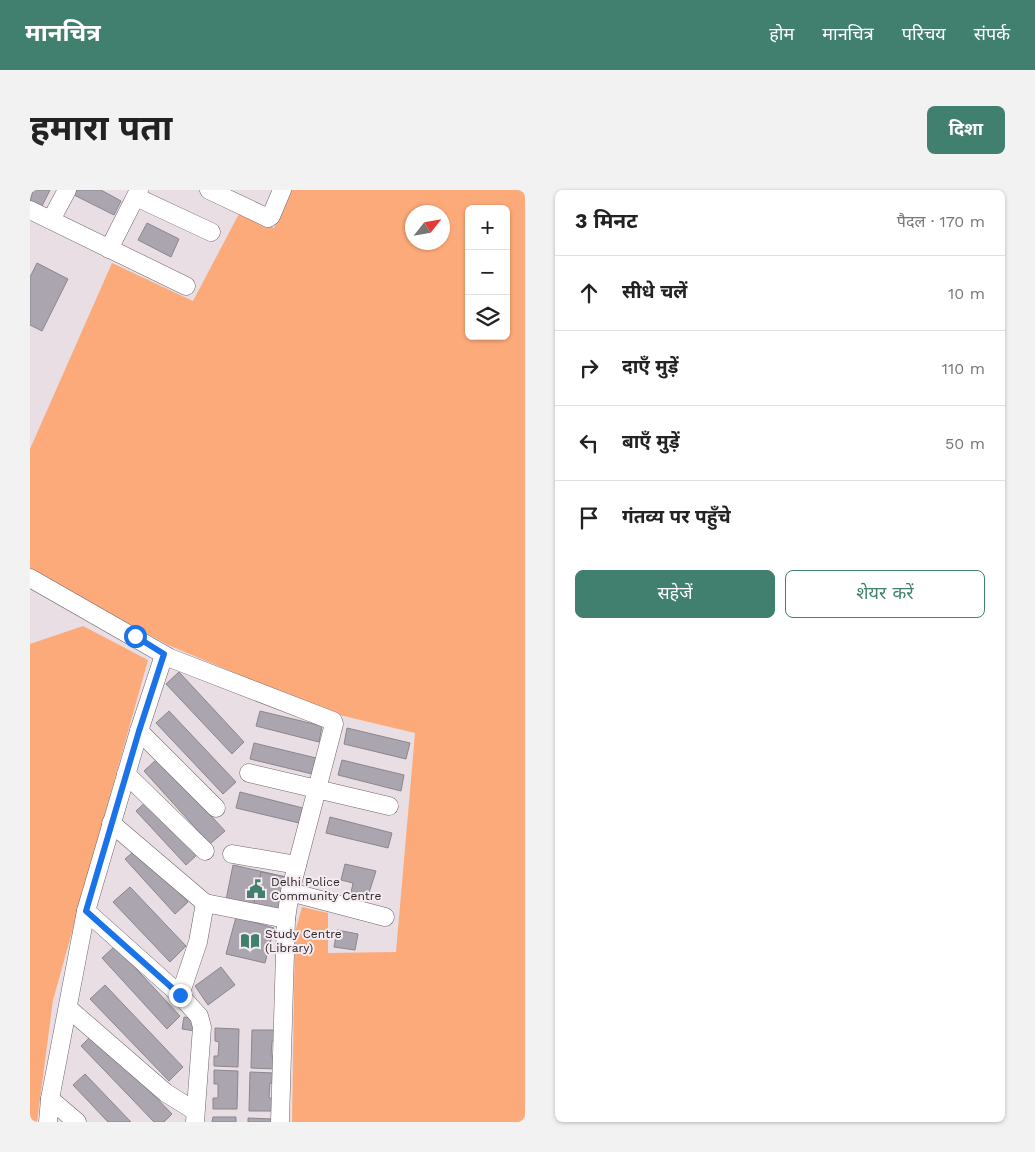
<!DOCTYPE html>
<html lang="hi">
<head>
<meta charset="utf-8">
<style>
	:root { --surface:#fff; --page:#f2f2f2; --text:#222; --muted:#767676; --line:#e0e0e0; --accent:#41806e }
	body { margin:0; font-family:"Work Sans","Noto Sans Devanagari",sans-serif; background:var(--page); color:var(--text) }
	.controls { position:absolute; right:15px; top:15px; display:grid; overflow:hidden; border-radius:8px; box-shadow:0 1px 4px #0004 }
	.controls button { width:45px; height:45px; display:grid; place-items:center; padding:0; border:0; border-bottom:1px solid var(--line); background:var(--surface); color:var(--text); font:25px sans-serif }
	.compass { position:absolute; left:375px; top:15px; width:45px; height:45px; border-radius:50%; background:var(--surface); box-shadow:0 1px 4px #0004; rotate:59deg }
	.stop { position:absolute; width:15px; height:15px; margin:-11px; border:4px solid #1a73e8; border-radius:50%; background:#fff }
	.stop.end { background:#1a73e8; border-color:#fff; box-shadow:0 1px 5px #0008 }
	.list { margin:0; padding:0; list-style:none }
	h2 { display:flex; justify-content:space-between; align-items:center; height:65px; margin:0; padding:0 20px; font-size:21px }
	h2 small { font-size:16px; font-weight:400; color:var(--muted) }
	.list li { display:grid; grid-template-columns:32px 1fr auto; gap:15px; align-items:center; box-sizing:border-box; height:75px; padding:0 20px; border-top:1px solid var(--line) }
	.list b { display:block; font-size:19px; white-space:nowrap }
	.list em { font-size:16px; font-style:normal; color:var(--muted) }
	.actions { display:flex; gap:10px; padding:15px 20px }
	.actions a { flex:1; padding:11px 0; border:1px solid var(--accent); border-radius:8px; text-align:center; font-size:18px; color:var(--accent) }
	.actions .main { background:var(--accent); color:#fff }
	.icon { flex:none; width:28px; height:28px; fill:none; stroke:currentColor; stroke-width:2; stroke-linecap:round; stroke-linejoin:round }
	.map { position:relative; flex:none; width:495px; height:932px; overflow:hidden; border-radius:8px }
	header { display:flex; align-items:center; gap:30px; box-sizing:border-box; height:70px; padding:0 25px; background:var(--accent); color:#fff }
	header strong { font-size:24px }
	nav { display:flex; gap:28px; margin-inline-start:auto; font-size:18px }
	.intro { display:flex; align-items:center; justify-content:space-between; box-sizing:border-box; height:120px; padding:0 30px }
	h1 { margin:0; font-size:35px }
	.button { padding:12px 22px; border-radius:8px; background:var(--accent); color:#fff; font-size:18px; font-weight:700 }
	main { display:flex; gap:30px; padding:0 30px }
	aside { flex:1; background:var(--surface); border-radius:8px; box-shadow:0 1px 4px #0004 }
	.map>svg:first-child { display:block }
	.green { fill:#fdaa7a; fill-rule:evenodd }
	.building { fill:#aaa5ae; stroke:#8b868f }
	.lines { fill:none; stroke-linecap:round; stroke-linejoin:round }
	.minor-casing { stroke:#6e656a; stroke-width:19 }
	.minor { stroke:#fff; stroke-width:18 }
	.route { stroke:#1a73e8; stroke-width:6 }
	.labels { text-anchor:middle; stroke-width:4; stroke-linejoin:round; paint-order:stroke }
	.poi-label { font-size:12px; fill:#2a2628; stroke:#f5ebf1; text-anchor:start }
</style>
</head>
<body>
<header>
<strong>मानचित्र</strong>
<nav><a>होम</a><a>मानचित्र</a><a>परिचय</a><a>संपर्क</a></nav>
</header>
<div class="intro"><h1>हमारा पता</h1><a class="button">दिशा</a></div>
<main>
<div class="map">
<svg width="495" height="932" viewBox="0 0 495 932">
	<rect width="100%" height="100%" fill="#e8dee3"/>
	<!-- green -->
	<g class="green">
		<path d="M260,0H495V932H262L265,742L272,717L298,723V763L366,762L385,543L301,523L138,455L0,380V259L82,73L163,111L211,20L244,38ZM439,19H476V146H439ZM382,22H412V52H382Z"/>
		<path d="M53,436L118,470L23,810L7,932H0V454Z"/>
	</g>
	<!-- building -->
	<g class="building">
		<path d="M3,0H20L11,18L0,12Z"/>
		<path d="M46,0H71L91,11L84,25L44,5Z"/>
		<path d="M117,33L149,49L141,67L108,50Z"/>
		<path d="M7,73L38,89L12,141L0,135V87Z"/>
		<path d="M149,482L214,552L202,564L136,494Z"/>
		<path d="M139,521L206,592L193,604L126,533Z"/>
		<path d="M230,521L292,536L289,552L226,536Z"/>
		<path d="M317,538L380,553L376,569L314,554Z"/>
		<path d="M224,553L286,568L282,584L220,569Z"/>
		<path d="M128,568L195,641L180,654L114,581Z"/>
		<path d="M312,570L374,585L371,601L308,585Z"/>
		<path d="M210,602L273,618L269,633L206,618Z"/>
		<path d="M120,608L169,663L156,675L106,621Z"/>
		<path d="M300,627L362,643L358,658L296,643Z"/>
		<path d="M108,658L158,712L145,724L95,669Z"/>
		<path d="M315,674L346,681L338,706L321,703L323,693L311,690Z"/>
		<path d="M203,675L256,687L249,722L196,710Z"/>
		<path d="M231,682L256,687L249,722L223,717Z"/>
		<path d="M100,697L156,756L140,772L83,712Z"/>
		<path d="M206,727L244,738L235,773L196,764Z"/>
		<path d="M307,740L328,744L325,760L304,757Z"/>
		<path d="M85,756L150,826L137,839L72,768Z"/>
		<path d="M191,777L205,795L178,815L165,796Z"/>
		<path d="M75,795L153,877L139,891L60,809Z"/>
		<path d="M154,827L167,829L165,841L152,839Z"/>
		<path d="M185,838L209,839L208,877L184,876V866H188L189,852L185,851Z"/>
		<path d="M222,840H246V851H242L241,866H245V879L221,878Z"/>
		<path d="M64,843L142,924L134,932H124L51,856Z"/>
		<path d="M184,880L208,881L207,919H183V908H188V894H184Z"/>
		<path d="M220,882L244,883L243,893H240L239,908H243V921H219Z"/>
		<path d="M55,884L101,932H78L43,895Z"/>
		<path d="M183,927H206V932H182Z"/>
		<path d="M218,928L242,929V932H218Z"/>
	</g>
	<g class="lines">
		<!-- minor casing -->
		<g class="minor-casing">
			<g id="minor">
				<path d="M179,0L238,28L241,26L252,0"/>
				<path d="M106,7L181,42"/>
				<path d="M0,20L156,96"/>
				<path d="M21,30L37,0"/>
				<path d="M79,59L109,0"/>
				<path d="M0,388L140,468L303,531L304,534L260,702L256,729L250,932"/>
				<path d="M109,541L186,618"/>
				<path d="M219,583L359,616"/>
				<path d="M96,584L175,661"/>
				<path d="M81,633L175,713"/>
				<path d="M202,664L267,675"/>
				<path d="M260,702L355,727"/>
				<path d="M56,721L150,805L169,826L172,837L165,932"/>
				<path d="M150,805L168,752L175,713L256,729"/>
				<path d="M38,818L136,903L165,921"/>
				<path d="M20,909L47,932"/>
				<path d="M18,932L20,909L56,721L109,541L134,465"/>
			</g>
		</g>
		<!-- minor -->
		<use href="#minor" class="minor"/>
	</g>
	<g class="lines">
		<!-- route -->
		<path class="route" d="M105,446L134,464L109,541L56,721L150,805"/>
	</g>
	<!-- icons -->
	<defs>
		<g id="civic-bare" transform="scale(1.5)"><path d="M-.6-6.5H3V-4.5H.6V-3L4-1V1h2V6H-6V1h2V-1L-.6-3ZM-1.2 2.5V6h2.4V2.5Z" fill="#41806e" stroke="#f5ebf1" stroke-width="2.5" paint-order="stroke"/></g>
		<g id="library-bare" transform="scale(1.5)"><path d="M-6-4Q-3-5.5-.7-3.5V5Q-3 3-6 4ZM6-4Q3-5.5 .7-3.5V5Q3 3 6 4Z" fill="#41806e" stroke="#f5ebf1" stroke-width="2.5" paint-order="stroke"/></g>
	</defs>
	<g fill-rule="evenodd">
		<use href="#civic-bare" x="226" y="699"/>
		<use href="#library-bare" x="220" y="751"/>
	</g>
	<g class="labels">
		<!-- poi labels -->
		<g class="poi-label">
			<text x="241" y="696">Delhi Police<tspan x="241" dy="14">Community Centre</tspan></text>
			<text x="235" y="748">Study Centre<tspan x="235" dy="14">(Library)</tspan></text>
		</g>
	</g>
</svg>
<div class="controls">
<button>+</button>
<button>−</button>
<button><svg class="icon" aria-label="layers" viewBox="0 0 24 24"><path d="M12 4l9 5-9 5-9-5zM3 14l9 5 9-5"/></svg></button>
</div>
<svg class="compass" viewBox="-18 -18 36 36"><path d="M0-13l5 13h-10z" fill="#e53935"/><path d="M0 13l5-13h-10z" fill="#767676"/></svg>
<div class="stop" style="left:105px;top:446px"></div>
<div class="stop end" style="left:150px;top:805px"></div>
</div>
<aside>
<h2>3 मिनट<small>पैदल · 170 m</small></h2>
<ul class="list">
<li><svg class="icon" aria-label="ahead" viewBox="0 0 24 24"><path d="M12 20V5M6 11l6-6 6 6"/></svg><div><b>सीधे चलें</b></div><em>10 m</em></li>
<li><svg class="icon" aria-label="right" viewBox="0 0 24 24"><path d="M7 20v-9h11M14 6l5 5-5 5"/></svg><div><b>दाएँ मुड़ें</b></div><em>110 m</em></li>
<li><svg class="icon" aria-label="left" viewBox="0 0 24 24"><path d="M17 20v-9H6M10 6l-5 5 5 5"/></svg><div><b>बाएँ मुड़ें</b></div><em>50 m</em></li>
<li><svg class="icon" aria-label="arrive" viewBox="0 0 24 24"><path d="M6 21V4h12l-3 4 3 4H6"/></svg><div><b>गंतव्य पर पहुँचे</b></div></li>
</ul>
<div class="actions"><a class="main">सहेजें</a><a>शेयर करें</a></div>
</aside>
</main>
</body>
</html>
